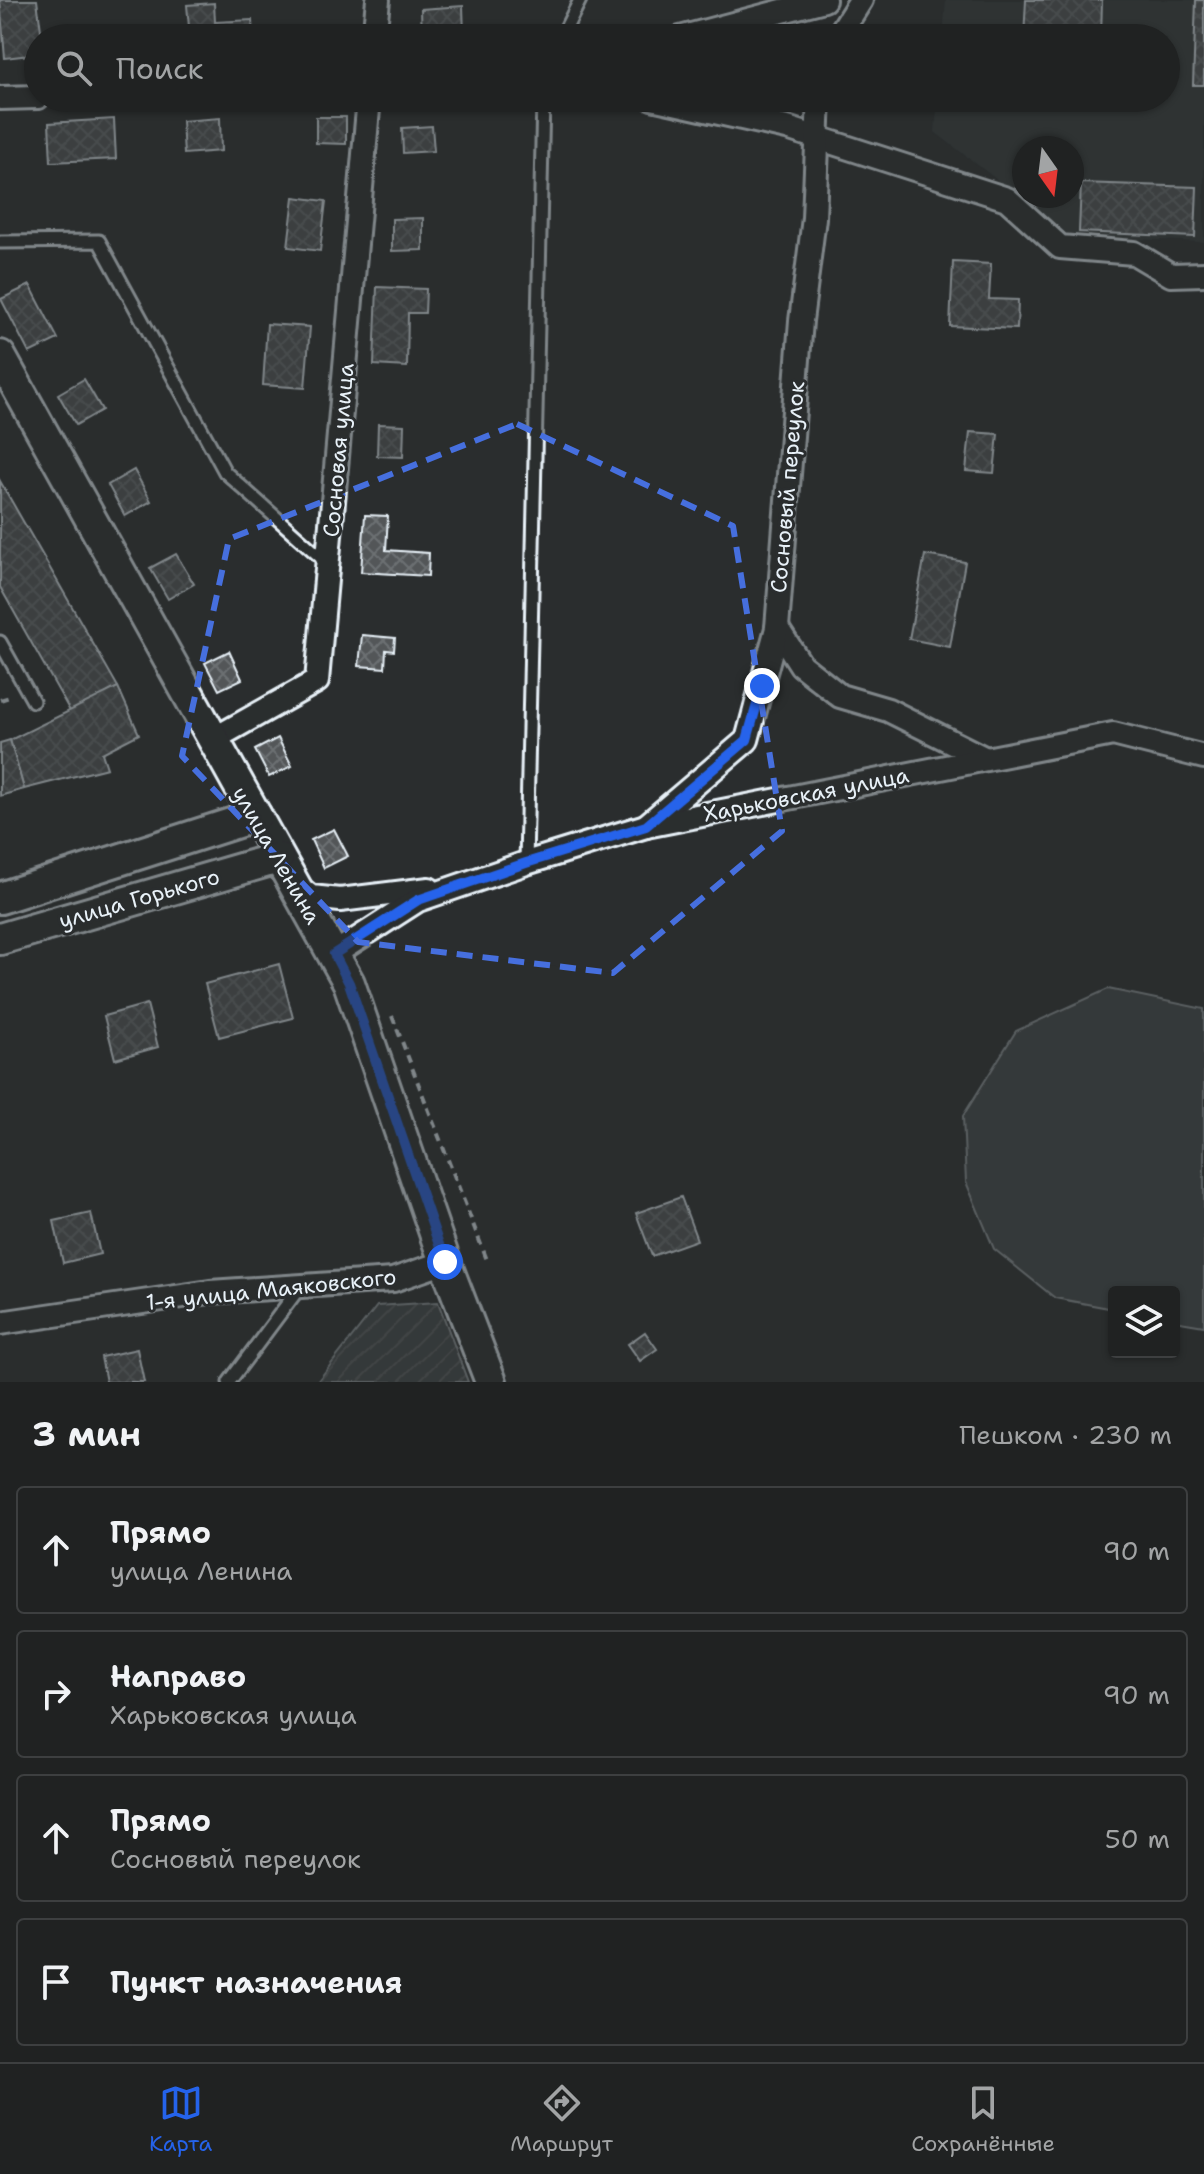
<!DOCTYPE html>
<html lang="ru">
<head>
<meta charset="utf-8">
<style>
	:root { --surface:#202222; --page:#282a2a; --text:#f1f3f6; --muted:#a2a4a5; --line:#3d3f40; --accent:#2563eb }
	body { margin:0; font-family:"Shantell Sans",sans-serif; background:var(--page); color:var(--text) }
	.controls { position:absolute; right:24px; bottom:24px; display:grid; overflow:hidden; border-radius:8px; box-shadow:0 2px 6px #0004 }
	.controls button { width:72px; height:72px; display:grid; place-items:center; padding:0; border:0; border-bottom:2px solid var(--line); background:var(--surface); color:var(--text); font:40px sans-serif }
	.compass { position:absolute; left:1012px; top:136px; width:72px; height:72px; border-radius:50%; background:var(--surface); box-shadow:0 2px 6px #0004; rotate:166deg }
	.stop { position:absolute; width:24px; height:24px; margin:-18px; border:6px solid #2563eb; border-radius:50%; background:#fff }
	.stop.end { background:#2563eb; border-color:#fff; box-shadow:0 2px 8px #0008 }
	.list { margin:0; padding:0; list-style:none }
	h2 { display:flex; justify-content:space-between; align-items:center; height:104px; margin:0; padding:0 32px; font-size:34px }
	h2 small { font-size:26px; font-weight:400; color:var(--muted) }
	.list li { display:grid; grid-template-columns:52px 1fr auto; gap:24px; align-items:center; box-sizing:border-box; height:128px; margin:0 16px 16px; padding:0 16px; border:2px solid var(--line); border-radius:8px }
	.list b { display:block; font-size:30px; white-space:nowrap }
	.list p { margin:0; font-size:26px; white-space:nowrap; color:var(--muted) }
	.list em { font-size:26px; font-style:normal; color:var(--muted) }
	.icon { flex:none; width:44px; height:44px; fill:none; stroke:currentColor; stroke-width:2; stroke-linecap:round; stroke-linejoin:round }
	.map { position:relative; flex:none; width:1204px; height:1382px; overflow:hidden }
	.search { position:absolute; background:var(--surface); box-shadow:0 2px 6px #0004; left:24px; right:24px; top:24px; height:88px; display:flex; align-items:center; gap:20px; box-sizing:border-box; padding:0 28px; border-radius:44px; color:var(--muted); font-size:30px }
	.sheet { height:680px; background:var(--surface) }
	nav { display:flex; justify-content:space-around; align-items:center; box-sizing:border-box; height:112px; border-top:2px solid var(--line); background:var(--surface); font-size:22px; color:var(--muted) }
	nav a { display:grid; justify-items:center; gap:4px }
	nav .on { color:var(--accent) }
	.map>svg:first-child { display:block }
	.built { fill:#363a3b; fill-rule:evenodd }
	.garden { fill:url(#garden-furrows); stroke:#959ca0; stroke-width:2 }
	.pitch { fill:#424648; stroke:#959ca0; stroke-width:2 }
	.building { fill:url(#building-cross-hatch); stroke:#e8f1f8; stroke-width:2 }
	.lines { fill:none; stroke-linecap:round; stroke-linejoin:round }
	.lane-casing { stroke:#e8f1f8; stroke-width:17 }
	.street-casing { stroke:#e8f1f8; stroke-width:28 }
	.secondary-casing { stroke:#e8f1f8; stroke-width:36 }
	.path { stroke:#e8f1f8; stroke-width:4; stroke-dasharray:8 6; stroke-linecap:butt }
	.lane { stroke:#2a2d2e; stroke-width:11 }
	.street { stroke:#2a2d2e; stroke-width:22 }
	.secondary { stroke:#2a2d2e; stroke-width:30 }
	.route { stroke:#2563eb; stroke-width:10 }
	.marked { fill:none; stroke:#466fde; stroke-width:6; stroke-dasharray:16 10; stroke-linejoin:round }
	.labels { text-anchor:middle; stroke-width:6; stroke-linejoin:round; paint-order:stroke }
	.street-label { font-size:22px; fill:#e8f1f8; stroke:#2a2d2e }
</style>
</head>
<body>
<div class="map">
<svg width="1204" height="1382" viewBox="0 0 1204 1382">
	<defs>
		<pattern id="garden-furrows" width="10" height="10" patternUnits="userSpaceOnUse" patternTransform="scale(2)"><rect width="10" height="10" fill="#424648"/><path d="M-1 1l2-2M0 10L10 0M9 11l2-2" fill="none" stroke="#5d6163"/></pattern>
		<pattern id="building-cross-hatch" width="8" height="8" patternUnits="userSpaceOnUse" patternTransform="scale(2)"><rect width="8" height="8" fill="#535759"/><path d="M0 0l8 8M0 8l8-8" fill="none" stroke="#6c7072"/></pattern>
	</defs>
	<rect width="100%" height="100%" fill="#2a2d2e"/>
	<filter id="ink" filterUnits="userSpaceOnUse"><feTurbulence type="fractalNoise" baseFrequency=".0125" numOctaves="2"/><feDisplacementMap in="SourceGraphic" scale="16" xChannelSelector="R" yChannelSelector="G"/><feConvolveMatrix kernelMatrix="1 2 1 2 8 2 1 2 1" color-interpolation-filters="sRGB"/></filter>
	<g filter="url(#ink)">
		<!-- built -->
		<path class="built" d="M946,0H1204V242L1070,236L935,132L938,98H1166V38H943ZM1024,148H1072V196H1024Z"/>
		<!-- garden -->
		<path class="garden" d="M438,1302L468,1382H317L377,1306Z"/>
		<!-- pitch -->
		<path class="pitch" d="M1108,989L1204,1009V1326L1174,1321V1292H1114V1309L1055,1298L994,1249L966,1182L963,1116L1016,1031Z"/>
		<!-- building -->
		<g class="building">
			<path d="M0,0H37L42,38H38V54L5,58Z"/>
			<path d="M1026,0H1102L1101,38H1024Z"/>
			<path d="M1196,0H1204V85H1193Z"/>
			<path d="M214,3L215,22L252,20L253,38H190L187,5Z"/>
			<path d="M463,6L464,35L422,37L421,9Z"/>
			<path d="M334,27V38H294L293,28Z"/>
			<path d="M316,117H346V144L316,143Z"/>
			<path d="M220,118L221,151L184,154L182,121Z"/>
			<path d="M114,119L116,159L51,162L49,123Z"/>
			<path d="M432,126L434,151L403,153L402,128Z"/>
			<path d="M1081,183L1197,187L1195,237L1079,232Z"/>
			<path d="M294,197L326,201L320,251L288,247Z"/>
			<path d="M423,218V250L392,251V219Z"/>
			<path d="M953,262L991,264L989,299L1018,300L1017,329L950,326Z"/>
			<path d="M30,285L58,339L29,353L1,299Z"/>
			<path d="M377,287L426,289L425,313H408L407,367L374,365Z"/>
			<path d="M267,324L310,327L305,388L263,385Z"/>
			<path d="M84,379L102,410L76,425L58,394Z"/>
			<path d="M378,424L404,425L403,457L377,456Z"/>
			<path d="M970,432L998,434L994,473L966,471Z"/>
			<path d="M134,470L151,501L125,516L108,485Z"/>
			<path d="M0,481L118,687L71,713L0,587Z"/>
			<path d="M365,515L388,516L386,550L429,553L428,576L361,572Z"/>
			<path d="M176,554L194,584L168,599L150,568Z"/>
			<path d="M925,555L965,562L950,647L909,639Z"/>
			<path d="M362,635L395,638L394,651L386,650L385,668L359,666Z"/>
			<path d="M229,651L242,679L219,690L205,663Z"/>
			<path d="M118,687L139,734L102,753L107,768L24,789L10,740Z"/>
			<path d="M278,738L292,766L269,777L255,750Z"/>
			<path d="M10,740L24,789L0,796V743Z"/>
			<path d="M334,829L348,856L324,868L311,840Z"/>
			<path d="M279,964L293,1018L219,1037L205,984Z"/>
			<path d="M147,1004L158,1047L115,1059L104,1016Z"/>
			<path d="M681,1197L697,1240L652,1256L636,1213Z"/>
			<path d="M91,1213L100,1254L63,1263L54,1221Z"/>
			<path d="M645,1332L657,1349L640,1361L628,1344Z"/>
			<path d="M137,1349L144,1382H106L101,1357Z"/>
		</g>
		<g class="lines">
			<!-- lane casing -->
			<g class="lane-casing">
				<g id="lane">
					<path d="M561,38L580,0"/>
					<path d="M0,242L99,241L225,472L327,563"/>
					<path d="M0,642L33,701"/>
					<path d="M526,863L543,98"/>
					<path d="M229,1382L300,1287"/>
				</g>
			</g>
			<!-- street casing -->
			<g class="street-casing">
				<g id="street">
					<path d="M374,38L378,0"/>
					<path d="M680,38L824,0"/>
					<path d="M837,38L861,0"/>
					<path d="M0,98L38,97"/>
					<path d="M652,98L787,128L1007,199L1060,247L1134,253L1171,275L1204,274"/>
					<path d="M777,628L801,665L840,696L888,710L984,758"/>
					<path d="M212,740L317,681L369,98"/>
					<path d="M646,826L747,740L777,628L801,321L814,218L819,98"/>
					<path d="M293,883L311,897L340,900L429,889"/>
					<path d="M334,954L418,900L526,863L646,826L1113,734L1204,757"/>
					<path d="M0,1323L210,1292L393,1280L445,1262"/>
				</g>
			</g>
			<!-- secondary casing -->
			<g class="secondary-casing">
				<g id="secondary">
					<path d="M0,356L349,983L445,1262L491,1382"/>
					<path d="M0,898L256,816"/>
					<path d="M0,939L278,858"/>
				</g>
			</g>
			<!-- path -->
			<g class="path">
				<path d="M0,700L13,696"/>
				<path d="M392,1016L487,1260"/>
			</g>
			<!-- lane -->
			<use href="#lane" class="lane"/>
			<!-- street -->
			<use href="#street" class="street"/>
			<!-- secondary -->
			<use href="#secondary" class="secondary"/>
		</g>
	</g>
	<g class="lines" filter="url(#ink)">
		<!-- route -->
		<path class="route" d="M445,1262L349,983L334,954L418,900L526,863L646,826L747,740L762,686"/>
	</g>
	<!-- marked area -->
	<path d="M0 0H1204V1382H0ZM517,424L733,526L782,831L613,973L358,942L182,756L229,539Z" fill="#2a2d2e" fill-opacity=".55" fill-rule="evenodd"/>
	<path class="marked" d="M517,424L733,526L782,831L613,973L358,942L182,756L229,539Z"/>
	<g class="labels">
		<!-- street labels -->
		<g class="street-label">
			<text transform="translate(338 450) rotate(-85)" y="8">Сосновая улица</text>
			<text transform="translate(787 487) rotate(-85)" y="8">Сосновый переулок</text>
			<text transform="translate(806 794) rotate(-11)" y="8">Харьковская улица</text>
			<text transform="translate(277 855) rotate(60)" y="8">улица Ленина</text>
			<text transform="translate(139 898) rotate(-16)" y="8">улица Горького</text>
			<text transform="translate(271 1289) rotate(-6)" y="8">1-я улица Маяковского</text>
		</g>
	</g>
</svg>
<div class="controls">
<button><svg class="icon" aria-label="layers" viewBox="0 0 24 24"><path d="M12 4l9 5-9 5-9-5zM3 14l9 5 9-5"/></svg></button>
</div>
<svg class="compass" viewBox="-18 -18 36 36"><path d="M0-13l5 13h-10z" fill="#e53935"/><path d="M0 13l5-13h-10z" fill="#a2a4a5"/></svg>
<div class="stop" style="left:445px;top:1262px"></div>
<div class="stop end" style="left:762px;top:686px"></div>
<div class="search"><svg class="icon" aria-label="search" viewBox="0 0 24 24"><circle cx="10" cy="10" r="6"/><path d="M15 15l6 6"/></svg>Поиск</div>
</div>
<section class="sheet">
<h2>3 мин<small>Пешком · 230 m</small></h2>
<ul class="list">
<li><svg class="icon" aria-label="ahead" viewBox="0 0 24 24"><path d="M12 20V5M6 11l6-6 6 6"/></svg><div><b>Прямо</b><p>улица Ленина</p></div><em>90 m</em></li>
<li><svg class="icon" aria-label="right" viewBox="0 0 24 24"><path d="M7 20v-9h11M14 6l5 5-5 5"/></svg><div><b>Направо</b><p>Харьковская улица</p></div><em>90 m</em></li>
<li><svg class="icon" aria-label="ahead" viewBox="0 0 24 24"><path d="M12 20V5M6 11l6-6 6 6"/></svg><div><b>Прямо</b><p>Сосновый переулок</p></div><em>50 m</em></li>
<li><svg class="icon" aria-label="arrive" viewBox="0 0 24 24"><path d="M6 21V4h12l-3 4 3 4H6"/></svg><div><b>Пункт назначения</b></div></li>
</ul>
</section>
<nav>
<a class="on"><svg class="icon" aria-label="map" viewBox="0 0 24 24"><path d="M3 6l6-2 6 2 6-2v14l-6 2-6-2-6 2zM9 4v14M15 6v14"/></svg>Карта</a>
<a><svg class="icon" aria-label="directions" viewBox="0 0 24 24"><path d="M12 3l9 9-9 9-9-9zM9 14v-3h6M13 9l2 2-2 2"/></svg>Маршрут</a>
<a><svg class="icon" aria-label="saved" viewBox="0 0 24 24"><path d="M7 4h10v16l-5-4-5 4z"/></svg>Сохранённые</a>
</nav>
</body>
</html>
